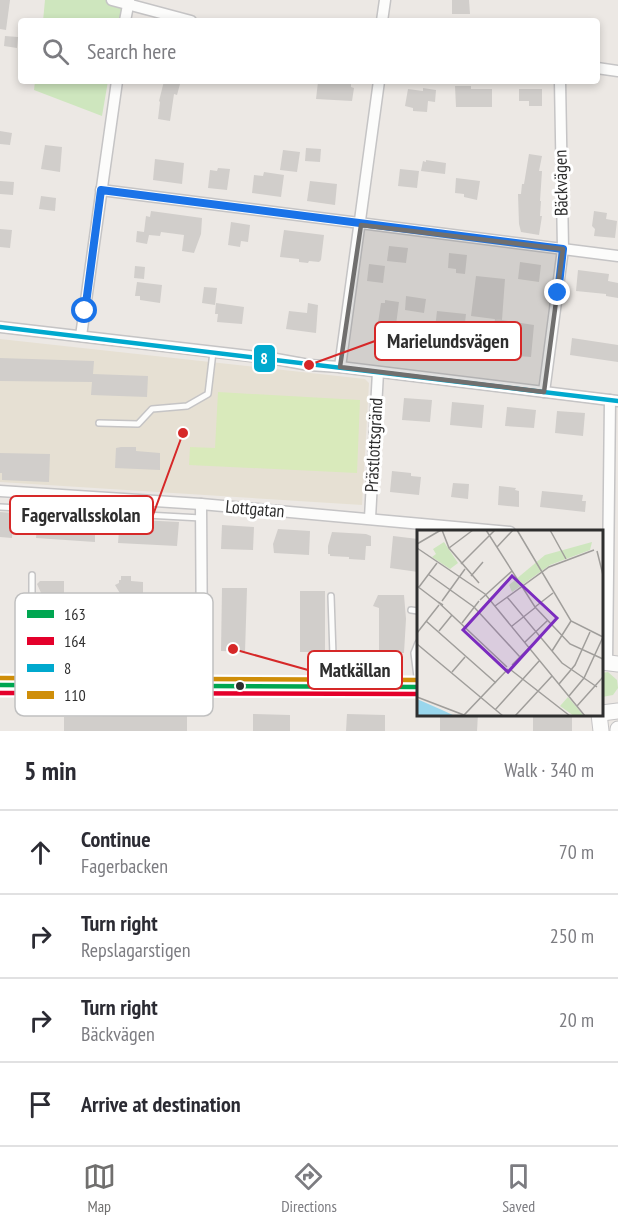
<!DOCTYPE html>
<html lang="en">
<head>
<meta charset="utf-8">
<style>
	:root { --surface:#fff; --page:#f7f7f7; --text:#2b2b33; --muted:#7c7c81; --line:#e1e1e2; --accent:#706f6e }
	body { margin:0; font-family:"PT Sans Narrow",sans-serif; background:var(--page); color:var(--text) }
	.stop { position:absolute; width:18px; height:18px; margin:-14px; border:4px solid #1a73e8; border-radius:50%; background:#fff }
	.stop.end { background:#1a73e8; border-color:#fff; box-shadow:0 2px 6px #0008 }
	.list { margin:0; padding:0; list-style:none }
	h2 { display:flex; justify-content:space-between; align-items:center; height:78px; margin:0; padding:0 24px; font-size:26px }
	h2 small { font-size:20px; font-weight:400; color:var(--muted) }
	.list li { display:grid; grid-template-columns:39px 1fr auto; gap:18px; align-items:center; box-sizing:border-box; height:84px; padding:0 24px; border-top:2px solid var(--line) }
	.list b { display:block; font-size:22px; white-space:nowrap }
	.list p { margin:0; font-size:20px; white-space:nowrap; color:var(--muted) }
	.list em { font-size:20px; font-style:normal; color:var(--muted) }
	.icon { flex:none; width:33px; height:33px; fill:none; stroke:currentColor; stroke-width:2; stroke-linecap:round; stroke-linejoin:round }
	.map { position:relative; flex:none; width:618px; height:731px; overflow:hidden }
	.search { position:absolute; background:var(--surface); box-shadow:0 3px 9px #0003; left:18px; right:18px; top:18px; height:66px; display:flex; align-items:center; gap:15px; box-sizing:border-box; padding:0 21px; border-radius:6px; color:var(--muted); font-size:22px }
	.sheet { height:414px; background:var(--surface) }
	nav { display:flex; justify-content:space-around; align-items:center; box-sizing:border-box; height:84px; border-top:2px solid var(--line); background:var(--surface); font-size:16px; color:var(--muted) }
	nav a { display:grid; justify-items:center; gap:3px }
	nav .on { color:var(--accent) }
	.map>svg:first-child { display:block }
	.education { fill:#e6e0d3 }
	.green { fill:#cee6be }
	.pitch { fill:#d9eabb }
	.building { fill:#d1cecb }
	.lines { fill:none; stroke-linecap:round; stroke-linejoin:round }
	.lane-casing { stroke:#c5c4c5; stroke-width:8 }
	.street-casing { stroke:#c5c4c5; stroke-width:13 }
	.secondary-casing { stroke:#c5c4c5; stroke-width:17 }
	.lane { stroke:#fcfcfb; stroke-width:5 }
	.street { stroke:#fcfcfb; stroke-width:10 }
	.secondary { stroke:#fcfcfb; stroke-width:15 }
	.bus-1-casing { stroke:#fff; stroke-width:9 }
	.bus-2-casing { stroke:#fff; stroke-width:9 }
	.bus-3-casing { stroke:#fff; stroke-width:9 }
	.bus-4-casing { stroke:#fff; stroke-width:9 }
	.bus-1 { stroke:#00a651; stroke-width:4.5 }
	.bus-2 { stroke:#e4002b; stroke-width:4.5 }
	.bus-3 { stroke:#00a9ce; stroke-width:4.5 }
	.bus-4 { stroke:#cf8e09; stroke-width:4.5 }
	.route { stroke:#1a73e8; stroke-width:8 }
	.marked { fill:#706f6e; fill-opacity:0.2; stroke:#706f6e; stroke-width:4.5; stroke-linejoin:round }
	.bus-dot { fill:#2e2e2e; stroke:#fff; stroke-width:2 }
	.labels { text-anchor:middle; stroke-width:6; stroke-linejoin:round; paint-order:stroke }
	.street-label { font-size:18px; fill:#2e2e2e; stroke:#fff }
	.inset-road { fill:none; stroke:#a09e9b; stroke-width:1.5 }
	.view { fill:#7b2cbf; fill-opacity:0.15; stroke:#7b2cbf; stroke-width:3 }
	.inset-edge { fill:none; stroke:#2e2e2e; stroke-width:3 }
	.key { fill:#fff; stroke:#c0c0c0; stroke-width:1.5 }
	.key-label { font-size:16px; fill:#2e2e2e }
	.leader { fill:none; stroke:#d62828; stroke-width:2 }
	.callout-dot { fill:#d62828; stroke:#fff; stroke-width:2 }
	.callout { fill:#fff; stroke:#d62828; stroke-width:2 }
	.callout-label { font-size:20px; text-anchor:middle; font-weight:bold; fill:#2e2e2e }
	.line-badge { stroke:#fff; stroke-width:2 }
	.badge-label { font-size:16px; text-anchor:middle; font-weight:bold; fill:#fff }
</style>
</head>
<body>
<div class="map">
<svg width="618" height="731" viewBox="0 0 618 731">
	<rect width="100%" height="100%" fill="#ece8e4"/>
	<!-- education -->
	<path class="education" d="M0,339L365,379L369,383L362,505L0,482Z"/>
	<!-- green -->
	<g class="green">
		<path d="M45,0H123L119,21H43Z"/>
		<path d="M35,81H108L102,116L34,90Z"/>
		<path d="M608,672L617,680L618,688L613,695L602,697V673Z"/>
	</g>
	<!-- pitch -->
	<path class="pitch" d="M218,392L360,400L357,473L189,465L190,447L215,448Z"/>
	<!-- building -->
	<g class="building">
		<path d="M0,0H10L6,30L0,29Z"/>
		<path d="M452,0H469L470,14H452Z"/>
		<path d="M5,36L18,37L17,48L4,46Z"/>
		<path d="M164,81L180,84L177,95L174,94L170,121L158,119L160,102L159,101Z"/>
		<path d="M333,81H351V87L354,88L352,101L316,99L318,82L332,83Z"/>
		<path d="M455,86H471V89H492V107H456Z"/>
		<path d="M423,88L436,90L435,102L428,101L427,112L413,111V108L405,106L408,89L423,91Z"/>
		<path d="M519,89H542V106H529V101H519Z"/>
		<path d="M0,131L12,133L10,145L0,144Z"/>
		<path d="M45,145L62,147L60,172L41,169Z"/>
		<path d="M306,148L321,149L320,162L305,161Z"/>
		<path d="M283,150L300,152L297,172L280,170Z"/>
		<path d="M529,154L542,156L539,171H542L540,201H541L540,216H542L539,235L521,232L519,224L518,194H521L522,184H524Z"/>
		<path d="M155,159L184,163L182,184L153,180Z"/>
		<path d="M426,160L446,163L445,174L421,171L423,161L426,162Z"/>
		<path d="M218,168L230,169L227,190L208,188L210,170L217,171Z"/>
		<path d="M400,169L419,171L417,188L398,186Z"/>
		<path d="M264,172L284,175L281,197L252,193L254,175L263,176Z"/>
		<path d="M456,178L480,181L477,200L464,197V194L455,193Z"/>
		<path d="M0,181L14,182L13,195L0,194Z"/>
		<path d="M310,181L337,184L335,205L307,201Z"/>
		<path d="M41,196L56,198L55,211L39,209Z"/>
		<path d="M151,211L202,218L201,234L194,253L182,251L184,235L161,232L160,236L149,235L147,244L136,242L137,231L144,232L146,216L150,217Z"/>
		<path d="M594,211L607,213L606,219L617,221L615,238L594,236L595,229L592,226Z"/>
		<path d="M231,222L250,225L248,242L241,241L240,247L228,245Z"/>
		<path d="M0,229L12,230L10,248L0,247Z"/>
		<path d="M284,230L324,235L321,260L319,262L309,261L308,263L299,262V259L280,257Z"/>
		<path d="M389,246L408,248L406,263L387,261Z"/>
		<path d="M449,253L467,255L465,274L456,273V269L448,268Z"/>
		<path d="M520,262L541,265L539,282L518,279Z"/>
		<path d="M369,264L385,266L383,283L367,281Z"/>
		<path d="M135,266L145,267L144,279L134,278Z"/>
		<path d="M578,270L609,274L608,281L618,283V298L606,296V294L576,291Z"/>
		<path d="M476,276L505,279L502,320L471,316Z"/>
		<path d="M137,282L162,285L160,303L140,300V296H135Z"/>
		<path d="M204,287L217,288L215,305L202,303Z"/>
		<path d="M406,296L426,299L424,313L405,310Z"/>
		<path d="M385,300L399,302L396,325L378,323L381,303H385Z"/>
		<path d="M216,303L244,307L242,324L217,322L218,314H215Z"/>
		<path d="M308,303L318,305L316,333L286,329L289,311L307,313Z"/>
		<path d="M437,311L466,314L464,332L435,328Z"/>
		<path d="M495,319L534,325L531,357L517,356L519,342L492,338Z"/>
		<path d="M572,338L618,345V362L570,355Z"/>
		<path d="M0,358L94,361L93,374L148,376L147,397L91,395L92,382L0,381Z"/>
		<path d="M404,398L432,400L430,422L402,420Z"/>
		<path d="M452,402L484,405L482,428L450,425Z"/>
		<path d="M507,407L536,410L534,428L505,426Z"/>
		<path d="M557,411L585,413L583,436L555,433Z"/>
		<path d="M121,447H136V451L160,453V470L115,468L116,448Z"/>
		<path d="M0,453L50,454L49,482L2,480V473H0Z"/>
		<path d="M392,471L411,473V476L421,477L419,495L390,492Z"/>
		<path d="M453,483L469,484L468,499L451,497Z"/>
		<path d="M499,486L516,488L515,490L519,491V507L498,505Z"/>
		<path d="M542,491L583,495L582,501H586L585,512L540,507Z"/>
		<path d="M0,512L14,513L12,538L0,537Z"/>
		<path d="M38,514L96,517V519L117,522L120,519L179,522L177,546L118,543L119,531H116V529H95V542L36,538Z"/>
		<path d="M222,525L254,527L253,550L221,549Z"/>
		<path d="M278,529L310,531L309,555L274,553L273,544Z"/>
		<path d="M332,532L366,534L371,536V546H366L365,560L349,559V557L330,556V554H328V546Z"/>
		<path d="M393,536L418,539V572L390,568Z"/>
		<path d="M121,576H131V581L143,582V652H118L119,647L115,640L121,638L115,628L118,626L115,619L121,617L115,606L118,604L115,598L121,595L115,585L119,583V580H121Z"/>
		<path d="M40,581H64V651L40,652L37,640L42,638L37,628L39,625L37,619L43,616L37,607L39,604L37,597L42,595L37,584Z"/>
		<path d="M222,588H247L245,652L221,651Z"/>
		<rect x="300" y="591" width="25" height="61"/>
		<path d="M378,595H404L406,619L404,653L386,655L385,653H379V608L373,606Z"/>
		<path d="M253,714L290,715V731H253Z"/>
		<path d="M347,714L385,715V731H346Z"/>
		<path d="M440,714H478L477,731H440Z"/>
		<rect x="533" y="714" width="39" height="17"/>
		<path d="M187,715V731H64V717Z"/>
	</g>
	<g class="lines">
		<!-- lane casing -->
		<g class="lane-casing">
			<g id="lane">
				<path d="M99,423L138,424L152,409L187,406L208,394L213,352"/>
				<path d="M0,507L201,518"/>
				<path d="M331,596L334,685"/>
				<path d="M411,610L418,611"/>
				<path d="M418,643L414,653L418,685"/>
				<path d="M32,670V575"/>
			</g>
		</g>
		<!-- street casing -->
		<g class="street-casing">
			<g id="street">
				<path d="M112,0L191,21"/>
				<path d="M125,21L129,0"/>
				<path d="M382,21L385,0"/>
				<path d="M597,68L618,71"/>
				<path d="M101,190L618,256"/>
				<path d="M0,327L276,359L309,365L340,367L618,401"/>
				<path d="M81,336L117,81"/>
				<path d="M340,367L379,81"/>
				<path d="M544,392L563,249L560,81"/>
				<path d="M0,491L201,504L510,532"/>
				<path d="M201,504L202,656"/>
				<path d="M370,518L378,372"/>
				<path d="M607,661L610,400"/>
			</g>
		</g>
		<!-- secondary casing -->
		<g class="secondary-casing">
			<g id="secondary">
				<path d="M602,662L618,664"/>
				<path d="M0,685L418,687"/>
				<path d="M602,713L618,711"/>
				<path d="M599,714L601,731"/>
				<path d="M618,731V729"/>
			</g>
		</g>
		<!-- lane -->
		<use href="#lane" class="lane"/>
		<!-- street -->
		<use href="#street" class="street"/>
		<!-- secondary -->
		<use href="#secondary" class="secondary"/>
		<!-- bus-1 casing -->
		<g class="bus-1-casing">
			<path id="bus-1" d="M0,685L418,687"/>
		</g>
		<!-- bus-2 casing -->
		<g class="bus-2-casing">
			<path id="bus-2" d="M0,693L418,694"/>
		</g>
		<!-- bus-3 casing -->
		<g class="bus-3-casing">
			<path id="bus-3" d="M0,327L618,401"/>
		</g>
		<!-- bus-4 casing -->
		<g class="bus-4-casing">
			<path id="bus-4" d="M0,678L418,680"/>
		</g>
		<!-- bus-1 -->
		<use href="#bus-1" class="bus-1"/>
		<!-- bus-2 -->
		<use href="#bus-2" class="bus-2"/>
		<!-- bus-3 -->
		<use href="#bus-3" class="bus-3"/>
		<!-- bus-4 -->
		<use href="#bus-4" class="bus-4"/>
	</g>
	<g class="lines">
		<!-- route -->
		<path class="route" d="M85,311L101,190L563,249L558,293"/>
	</g>
	<!-- marked area -->
	<path class="marked" d="M361,225L563,249L544,392L340,367Z"/>
	<!-- markers -->
	<circle class="bus-dot" cx="240" cy="686" r="5"/>
	<g class="labels">
		<!-- street labels -->
		<g class="street-label">
			<text transform="translate(561 183) rotate(-91)" y="6">Bäckvägen</text>
			<text transform="translate(374 445) rotate(-87)" y="6">Prästlottsgränd</text>
			<text transform="translate(255 509) rotate(5)" y="6">Lottgatan</text>
		</g>
	</g>
	<!-- overview -->
	<g transform="translate(417 530)">
		<rect width="186" height="186" fill="#ece8e4"/>
		<path d="M27,12L41,33L33,39L15,27L19,24L16,19ZM175,12L173,20L133,35L95,62L92,55L128,25ZM151,167L167,186H157L143,176Z" fill="#cee6be"/>
		<path d="M0,169L25,180L38,186H0Z" fill="#99d6ec"/>
		<path class="inset-road" d="M25,0L32,18L62,53M69,0L118,77L153,114L186,129M100,0L154,91L186,107M133,0L149,29M0,14L24,0M80,17L96,0M0,18L68,64L168,186M32,18L56,0M180,21L186,45M44,34L78,0M11,44L57,77L103,127M54,46L66,32M0,56L21,72M2,57L20,33M90,67L145,133L180,157M63,70L95,41M25,71L48,39M26,75L21,72L90,137M78,76L132,37L177,20M118,77L136,63M9,91L79,153M45,93L62,71M95,96L119,77M22,101L35,85M0,103L22,75M108,112L131,90M0,114L86,186M135,121L154,91M95,135L113,117M94,140L153,186M35,142L48,127M142,154L158,135L173,102M152,166L167,148L186,107M0,167L47,185L91,139M160,176L186,147M78,180L123,130M98,186L135,146"/>
		<path class="view" d="M95,46L140,88L91,142L46,100Z"/>
		<rect width="186" height="186" class="inset-edge"/>
	</g>
	<!-- legend -->
	<rect x="15" y="593" width="198" height="123" rx="9" class="key"/>
	<rect x="27" y="610" width="27" height="8" fill="#00a651"/>
	<rect x="27" y="637" width="27" height="8" fill="#e4002b"/>
	<rect x="27" y="664" width="27" height="8" fill="#00a9ce"/>
	<rect x="27" y="691" width="27" height="8" fill="#cf8e09"/>
	<g class="key-label">
		<text x="64" y="620">163</text>
		<text x="64" y="647">164</text>
		<text x="64" y="674">8</text>
		<text x="64" y="701">110</text>
	</g>
	<!-- callouts -->
	<path class="leader" d="M309 365L375 341M183 433L153 515M233 649L308 670"/>
	<g class="callout-dot">
		<circle cx="309" cy="365" r="6"/>
		<circle cx="183" cy="433" r="6"/>
		<circle cx="233" cy="649" r="6"/>
	</g>
	<g class="callout">
		<rect x="375" y="322" width="146" height="38" rx="6"/>
		<rect x="10" y="496" width="143" height="38" rx="6"/>
		<rect x="308" y="651" width="94" height="38" rx="6"/>
	</g>
	<g class="callout-label">
		<text x="448" y="348">Marielundsvägen</text>
		<text x="81" y="522">Fagervallsskolan</text>
		<text x="355" y="677">Matkällan</text>
	</g>
	<rect class="line-badge" x="253" y="344" width="23" height="29" rx="6" fill="#00a9ce"/>
	<g class="badge-label">
		<text x="264" y="364">8</text>
	</g>
</svg>
<div class="stop" style="left:85px;top:311px"></div>
<div class="stop end" style="left:558px;top:293px"></div>
<div class="search"><svg class="icon" aria-label="search" viewBox="0 0 24 24"><circle cx="10" cy="10" r="6"/><path d="M15 15l6 6"/></svg>Search here</div>
</div>
<section class="sheet">
<h2>5 min<small>Walk · 340 m</small></h2>
<ul class="list">
<li><svg class="icon" aria-label="ahead" viewBox="0 0 24 24"><path d="M12 20V5M6 11l6-6 6 6"/></svg><div><b>Continue</b><p>Fagerbacken</p></div><em>70 m</em></li>
<li><svg class="icon" aria-label="right" viewBox="0 0 24 24"><path d="M7 20v-9h11M14 6l5 5-5 5"/></svg><div><b>Turn right</b><p>Repslagarstigen</p></div><em>250 m</em></li>
<li><svg class="icon" aria-label="right" viewBox="0 0 24 24"><path d="M7 20v-9h11M14 6l5 5-5 5"/></svg><div><b>Turn right</b><p>Bäckvägen</p></div><em>20 m</em></li>
<li><svg class="icon" aria-label="arrive" viewBox="0 0 24 24"><path d="M6 21V4h12l-3 4 3 4H6"/></svg><div><b>Arrive at destination</b></div></li>
</ul>
</section>
<nav>
<a class="on"><svg class="icon" aria-label="map" viewBox="0 0 24 24"><path d="M3 6l6-2 6 2 6-2v14l-6 2-6-2-6 2zM9 4v14M15 6v14"/></svg>Map</a>
<a><svg class="icon" aria-label="directions" viewBox="0 0 24 24"><path d="M12 3l9 9-9 9-9-9zM9 14v-3h6M13 9l2 2-2 2"/></svg>Directions</a>
<a><svg class="icon" aria-label="saved" viewBox="0 0 24 24"><path d="M7 4h10v16l-5-4-5 4z"/></svg>Saved</a>
</nav>
</body>
</html>
